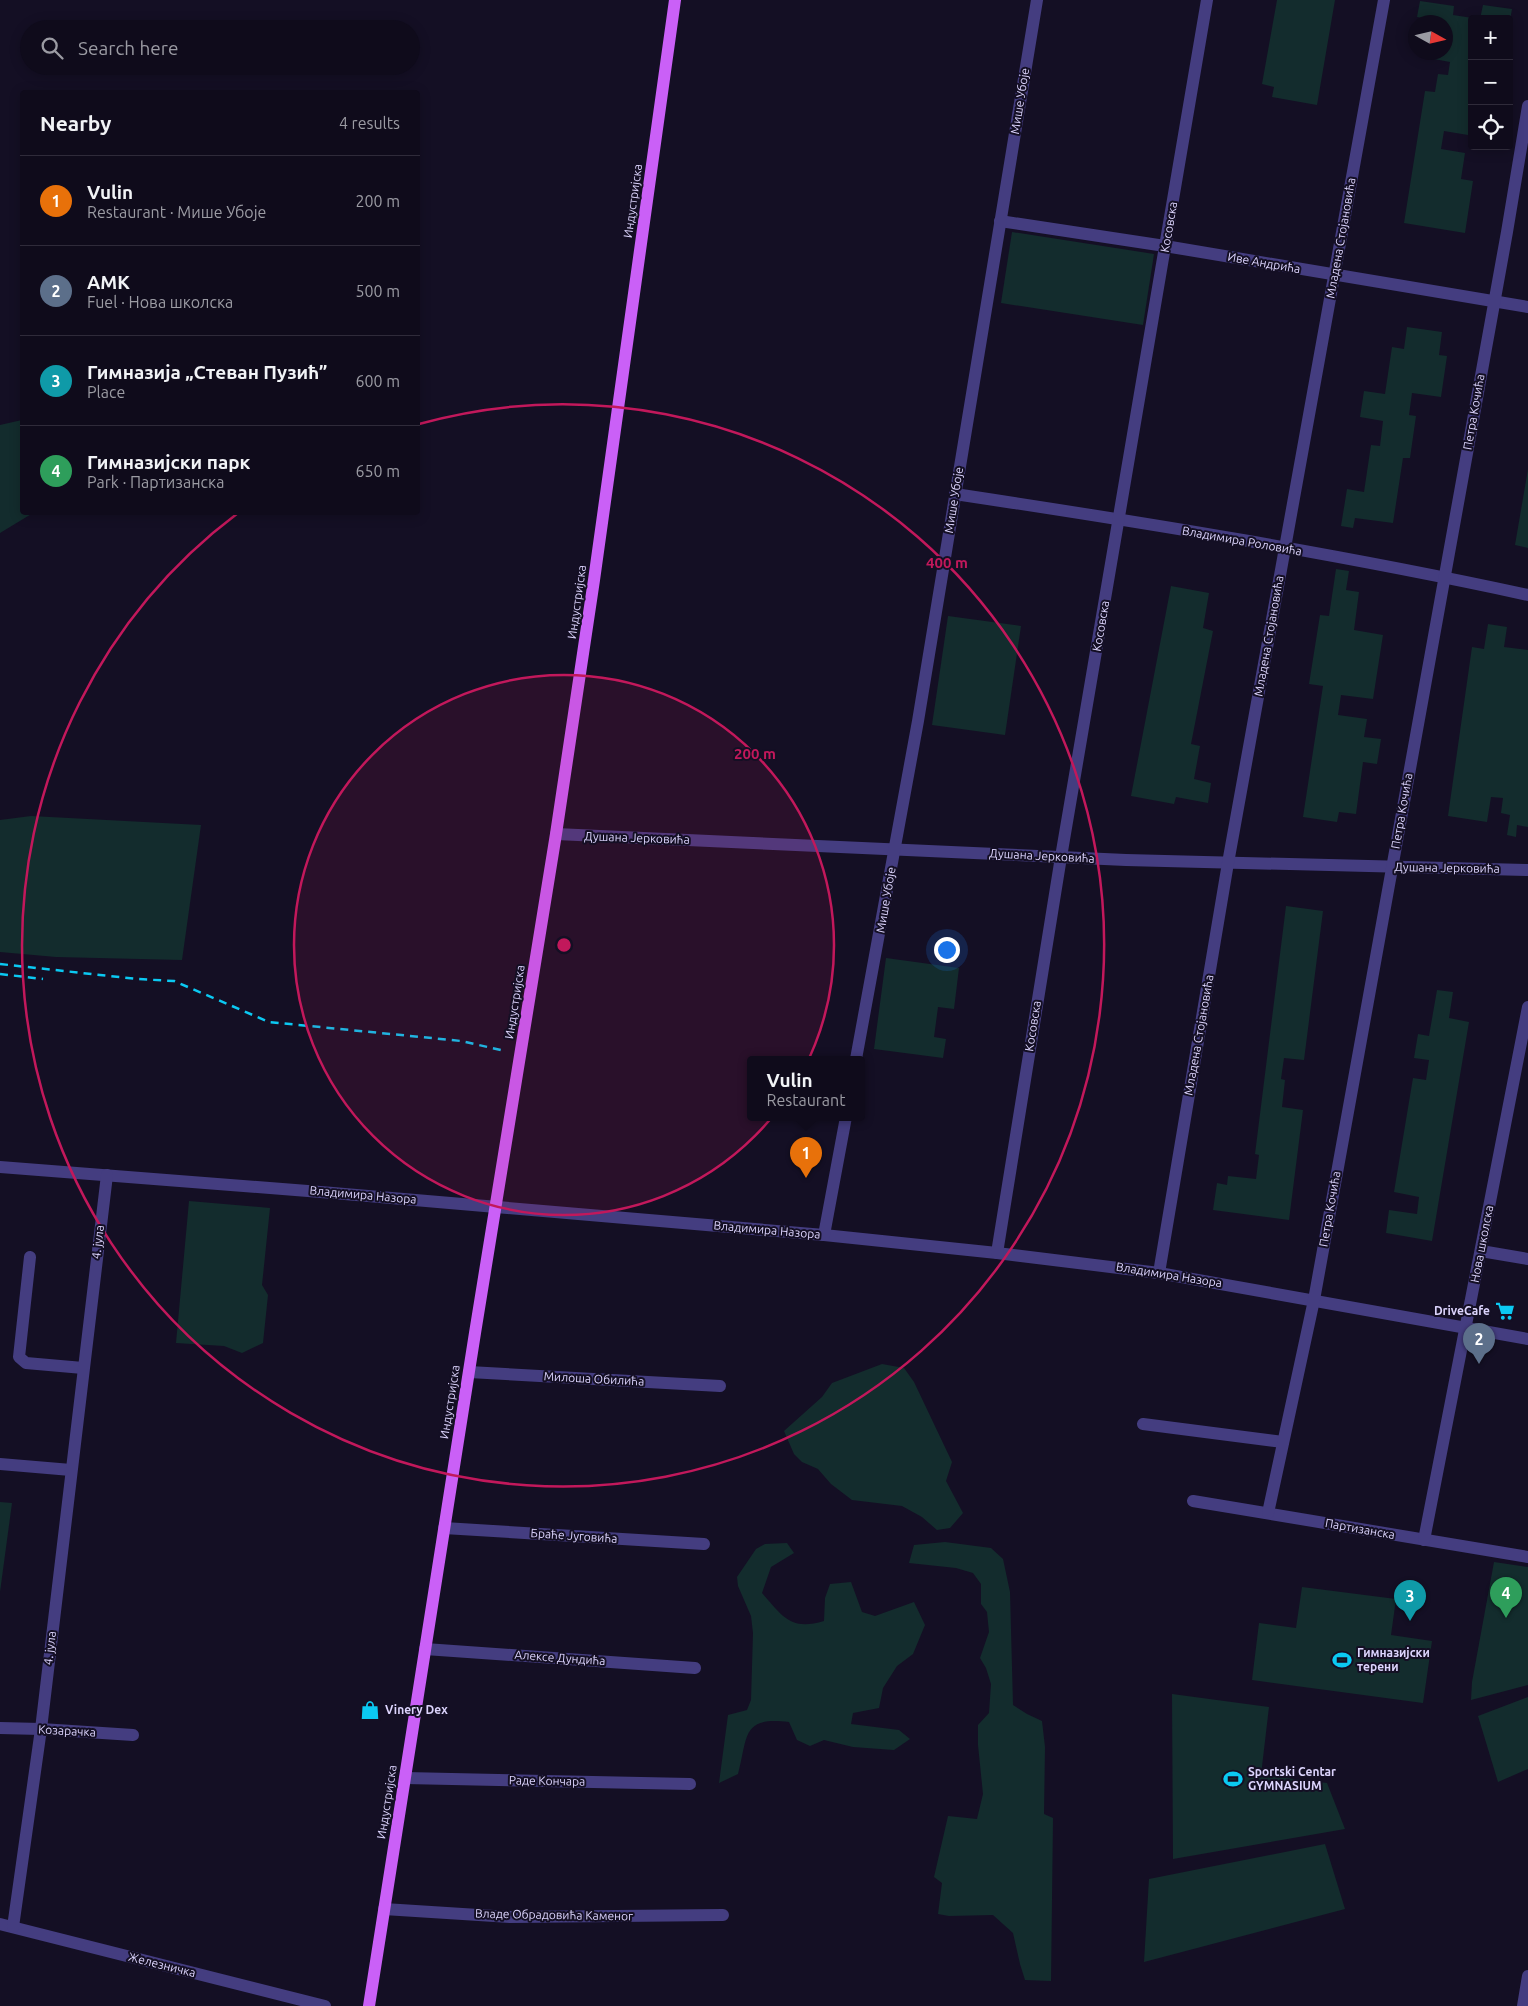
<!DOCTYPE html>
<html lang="en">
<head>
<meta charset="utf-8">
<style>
	:root { --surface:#0f0b1b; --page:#181424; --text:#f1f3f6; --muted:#9b9ba3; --line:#2f2b3a; --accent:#2563eb }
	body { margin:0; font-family:Ubuntu,sans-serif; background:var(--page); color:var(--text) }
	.controls { position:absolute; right:15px; top:15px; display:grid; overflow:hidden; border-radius:5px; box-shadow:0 2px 12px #0003 }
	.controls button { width:45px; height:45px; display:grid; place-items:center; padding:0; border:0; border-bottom:1px solid var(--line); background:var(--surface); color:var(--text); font:25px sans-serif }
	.compass { position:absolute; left:1408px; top:15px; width:45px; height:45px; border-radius:50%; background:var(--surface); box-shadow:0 2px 12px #0003; rotate:98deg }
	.you { position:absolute; left:946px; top:949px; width:18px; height:18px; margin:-12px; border:4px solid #fff; border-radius:50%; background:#1a73e8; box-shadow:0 0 0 8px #1a73e833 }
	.badge { display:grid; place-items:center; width:32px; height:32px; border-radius:50%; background:var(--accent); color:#fff; font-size:16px; font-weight:700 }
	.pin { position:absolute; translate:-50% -41px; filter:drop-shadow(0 1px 2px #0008) }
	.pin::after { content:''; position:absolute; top:26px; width:18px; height:15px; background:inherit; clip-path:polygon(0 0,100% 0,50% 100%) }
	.popup { position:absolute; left:747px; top:1056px; width:118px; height:65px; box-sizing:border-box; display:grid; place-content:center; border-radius:5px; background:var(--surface); filter:drop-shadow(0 1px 4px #0005); font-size:16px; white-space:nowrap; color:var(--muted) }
	.popup b { font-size:19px; color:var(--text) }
	.popup::after { content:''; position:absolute; left:50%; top:100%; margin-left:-10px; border:10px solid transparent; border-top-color:var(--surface) }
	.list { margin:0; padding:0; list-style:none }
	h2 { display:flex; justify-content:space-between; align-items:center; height:65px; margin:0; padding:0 20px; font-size:21px }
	h2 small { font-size:16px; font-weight:400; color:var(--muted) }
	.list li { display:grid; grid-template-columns:32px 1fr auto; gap:15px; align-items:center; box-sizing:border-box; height:90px; padding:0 20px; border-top:1px solid var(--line) }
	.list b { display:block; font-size:19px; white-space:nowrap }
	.list p { margin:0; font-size:16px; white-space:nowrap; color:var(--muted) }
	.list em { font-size:16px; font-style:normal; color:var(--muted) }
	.icon { flex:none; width:28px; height:28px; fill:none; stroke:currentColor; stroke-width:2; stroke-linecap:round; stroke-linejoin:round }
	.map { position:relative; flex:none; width:1528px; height:2006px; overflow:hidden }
	.search { position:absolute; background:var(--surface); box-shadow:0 2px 12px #0003; left:20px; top:20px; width:400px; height:55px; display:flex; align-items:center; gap:12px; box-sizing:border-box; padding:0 18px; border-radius:28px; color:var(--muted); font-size:19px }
	.panel { position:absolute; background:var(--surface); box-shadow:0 2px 12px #0003; left:20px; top:90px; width:400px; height:425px; border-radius:5px }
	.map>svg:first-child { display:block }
	.green { fill:#132c2d }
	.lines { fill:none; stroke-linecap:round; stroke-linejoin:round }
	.minor { stroke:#443d80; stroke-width:12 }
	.major { stroke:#ca60f7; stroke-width:12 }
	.rail { stroke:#0bc9f2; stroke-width:2.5; stroke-dasharray:8 6; stroke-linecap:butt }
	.ring { fill:none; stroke:#c2185b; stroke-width:2.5 }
	.labels { text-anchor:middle; stroke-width:4; stroke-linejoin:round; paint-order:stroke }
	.street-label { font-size:12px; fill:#dcd4fd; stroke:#140f24 }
	.poi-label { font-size:12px; font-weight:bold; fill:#dcd4fd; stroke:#140f24; text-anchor:start }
	.centre { fill:#c2185b; stroke:#140f24; stroke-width:2.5 }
	.ring-label { font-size:15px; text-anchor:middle; font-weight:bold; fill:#c2185b; stroke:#140f24; stroke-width:4; stroke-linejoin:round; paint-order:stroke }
</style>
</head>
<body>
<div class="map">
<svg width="1528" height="2006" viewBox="0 0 1528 2006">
	<rect width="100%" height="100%" fill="#140f24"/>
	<!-- green -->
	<g class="green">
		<path d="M1277,0H1335L1317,105L1272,97L1274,87L1262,84Z"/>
		<path d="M1420,1L1454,6L1453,15L1479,19H1472V112L1468,135L1444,131L1441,149L1465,153L1461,179L1473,181L1465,233L1404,223L1425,91L1435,92L1438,74L1448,75L1450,62L1434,59L1435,53L1446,52V22L1417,17Z"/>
		<path d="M1483,5L1512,9L1509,26V19H1480Z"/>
		<path d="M1012,232L1154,254L1143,325L1001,303Z"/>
		<path d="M1407,327L1442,332L1439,355L1447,356L1441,397L1412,393L1409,415L1416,416L1410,458H1403L1393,523L1355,518L1353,528L1341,526L1347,489L1364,492L1371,445L1380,446L1383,421L1360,417L1364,391L1385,394L1392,347L1404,349Z"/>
		<path d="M22,420V512L47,513V514L33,513L0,533V425Z"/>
		<path d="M1528,469V548L1515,545Z"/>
		<path d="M1336,569L1349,571L1346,590L1359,592L1354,630L1383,635L1373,699L1341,695L1338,715L1367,719L1364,737L1381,739L1377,764L1363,762L1356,814L1339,812L1337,822L1303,817L1323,686L1309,684L1320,615L1329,616Z"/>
		<path d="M1171,586L1209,593L1203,628L1213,631L1191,744L1200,746L1194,779L1211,783L1208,803L1176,797L1174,804L1131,796Z"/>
		<path d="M948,616L1021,626L1005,735L932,725Z"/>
		<path d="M1488,624L1507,627L1504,647L1528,650V827L1517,825L1516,837L1507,835L1510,815L1501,813L1503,798L1491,797L1487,822L1448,816L1472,647L1484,649Z"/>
		<path d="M31,816L201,825L182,960L56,957L0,952V820Z"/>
		<path d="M1286,906L1323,911L1304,1060L1284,1058L1281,1079L1285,1080L1282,1107L1303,1110L1289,1220L1213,1210L1217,1183L1227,1185L1228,1176L1256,1179L1259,1155L1255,1154Z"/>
		<path d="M886,958L959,968L954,1009L938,1007L934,1037L946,1039L943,1058L874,1049Z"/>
		<path d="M1437,990L1453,992L1449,1018L1469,1022L1432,1241L1386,1233L1389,1210L1417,1214L1419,1197L1394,1192L1413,1078L1426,1080L1429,1060L1414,1058L1418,1034L1429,1036Z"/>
		<path d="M189,1201L270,1208L262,1285L268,1295L263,1343L242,1353L224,1346L176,1343Z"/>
		<path d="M882,1364L904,1368L914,1382L952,1462L946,1481L963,1513L950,1528L937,1530L922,1517L902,1506L852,1500L831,1484L818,1469L802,1462L794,1454L784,1431L822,1397L832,1383Z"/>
		<path d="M0,1502L12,1503L0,1592Z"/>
		<path d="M945,1542L991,1548L1003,1559L1010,1592L1013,1705L1027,1714L1042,1721L1045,1747L1044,1814L1053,1818L1051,1981L1025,1980L1020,1964L1013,1933L993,1915L949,1916L938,1914L942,1883L934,1877L948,1816L977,1819L983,1794L978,1745V1725L989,1713L991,1684L986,1668L980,1658L989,1632L987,1612L981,1604V1584L973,1573L956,1568L909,1563L914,1545Z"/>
		<path d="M787,1543L794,1553L771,1567L762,1593C783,1617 791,1631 824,1621L825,1598L830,1584L851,1582L862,1612L875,1616L914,1602L925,1625L913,1654L897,1666L883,1688L879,1708L853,1713L851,1724L899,1730L910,1739L894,1750L853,1747L824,1740L810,1746L797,1740L789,1722C741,1716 748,1737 738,1774L719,1783L728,1715L747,1710L751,1700L753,1633L751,1616L738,1586L737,1577L756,1549L765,1544Z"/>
		<path d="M1494,1562L1528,1567V1685L1471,1700L1472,1682Z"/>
		<path d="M1302,1587L1396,1599L1391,1635L1432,1641L1423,1703L1252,1680L1259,1623L1296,1628Z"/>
		<path d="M1172,1694L1269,1707L1261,1775L1327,1783L1345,1829L1173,1859Z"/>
		<path d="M1528,1697V1769L1498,1782L1478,1716Z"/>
		<path d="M1325,1844L1345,1909L1144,1962L1149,1879Z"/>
	</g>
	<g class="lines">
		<!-- minor -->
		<g class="minor">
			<path d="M1000,221L1165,246L1528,307"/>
			<path d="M955,494C1147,523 1339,554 1528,595"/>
			<path d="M556,834L1126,860L1528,870"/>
			<path d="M856,1059L918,721L1037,0"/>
			<path d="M0,1167L333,1193L824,1235L997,1253L1159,1273L1528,1339"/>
			<path d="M824,1235L846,1117"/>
			<path d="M1481,1251L1528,1259"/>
			<path d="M997,1253L1061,857L1207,0"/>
			<path d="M30,1257L19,1357L26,1363L83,1368"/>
			<path d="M1159,1273L1228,863L1384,0"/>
			<path d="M469,1372L720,1386"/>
			<path d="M1143,1424L1283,1442"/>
			<path d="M0,1464L71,1470"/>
			<path d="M1193,1501L1528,1557"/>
			<path d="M1268,1513L1314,1300L1507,232L1528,106"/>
			<path d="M444,1528L704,1544"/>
			<path d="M1424,1540L1528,1007"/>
			<path d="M425,1649L695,1668"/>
			<path d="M0,1728L41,1729L133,1735"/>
			<path d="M405,1778L690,1784"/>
			<path d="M384,1909L510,1917L723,1915"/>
			<path d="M0,1924L325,2006"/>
			<path d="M13,1927L41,1729L107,1175"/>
			<path d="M1523,2006L1528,1976"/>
		</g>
		<!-- major -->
		<path class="major" d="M369,2006L475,1333L556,834L594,580L675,0"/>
		<!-- rail -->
		<g class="rail">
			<path d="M0,964L137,979L174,981L269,1022L461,1041L501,1050"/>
			<path d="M0,974L43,979"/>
		</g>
	</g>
	<!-- distance rings -->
	<circle cx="564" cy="945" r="270" fill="#c2185b" fill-opacity=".12"/>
	<g class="ring">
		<circle cx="564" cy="945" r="270"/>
		<path d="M419 424A541 541 0 1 1 238 513"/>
	</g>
	<!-- icons -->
	<defs>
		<g id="supermarket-bare" transform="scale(1.5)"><path d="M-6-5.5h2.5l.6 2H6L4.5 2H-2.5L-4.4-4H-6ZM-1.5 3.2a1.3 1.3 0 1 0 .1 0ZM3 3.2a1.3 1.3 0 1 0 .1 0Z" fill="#0bc9f2" stroke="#140f24" stroke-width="2.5" paint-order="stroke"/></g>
		<g id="stadium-bare" transform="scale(1.5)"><path d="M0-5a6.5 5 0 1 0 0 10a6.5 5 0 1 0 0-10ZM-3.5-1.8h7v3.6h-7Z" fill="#0bc9f2" stroke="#140f24" stroke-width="2.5" paint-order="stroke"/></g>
		<g id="shop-bare" transform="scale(1.5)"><path d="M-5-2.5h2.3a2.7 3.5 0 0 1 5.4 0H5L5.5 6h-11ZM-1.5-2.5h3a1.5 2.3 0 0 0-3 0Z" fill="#0bc9f2" stroke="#140f24" stroke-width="2.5" paint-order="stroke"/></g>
	</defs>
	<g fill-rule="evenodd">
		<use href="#supermarket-bare" x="1505" y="1311"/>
		<use href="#stadium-bare" x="1342" y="1660"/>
		<use href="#shop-bare" x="370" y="1710"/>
		<use href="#stadium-bare" x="1233" y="1779"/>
	</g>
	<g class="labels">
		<!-- street labels -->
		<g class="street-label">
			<text transform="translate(1020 101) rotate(-81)" y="4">Мише Убоје</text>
			<text transform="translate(633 201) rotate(-82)" y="4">Индустријска</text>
			<text transform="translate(1169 227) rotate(-80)" y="4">Косовска</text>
			<text transform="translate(1341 238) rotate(-80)" y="4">Младена Стојановића</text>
			<text transform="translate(1264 263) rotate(10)" y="4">Иве Андрића</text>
			<text transform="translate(1474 412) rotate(-80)" y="4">Петра Кочића</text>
			<text transform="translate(954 500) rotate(-81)" y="4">Мише Убоје</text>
			<text transform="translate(1242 541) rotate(10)" y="4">Владимира Роловића</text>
			<text transform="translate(577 602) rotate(-82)" y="4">Индустријска</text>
			<text transform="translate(1101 626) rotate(-80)" y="4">Косовска</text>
			<text transform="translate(1269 636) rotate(-80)" y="4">Младена Стојановића</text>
			<text transform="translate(1402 811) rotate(-80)" y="4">Петра Кочића</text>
			<text transform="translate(637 838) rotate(2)" y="4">Душана Јерковића</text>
			<text transform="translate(1042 856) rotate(3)" y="4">Душана Јерковића</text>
			<text transform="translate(1447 868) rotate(1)" y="4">Душана Јерковића</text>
			<text transform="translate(886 900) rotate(-80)" y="4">Мише Убоје</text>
			<text transform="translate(515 1002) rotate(-81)" y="4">Индустријска</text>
			<text transform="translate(1033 1026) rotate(-81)" y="4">Косовска</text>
			<text transform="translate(1199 1035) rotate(-80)" y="4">Младена Стојановића</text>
			<text transform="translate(363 1195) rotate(5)" y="4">Владимира Назора</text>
			<text transform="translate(1330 1209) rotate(-80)" y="4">Петра Кочића</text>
			<text transform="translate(767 1230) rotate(5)" y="4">Владимира Назора</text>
			<text transform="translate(98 1242) rotate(-83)" y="4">4. јула</text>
			<text transform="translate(1482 1244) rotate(-79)" y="4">Нова школска</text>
			<text transform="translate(1169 1275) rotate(9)" y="4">Владимира Назора</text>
			<text transform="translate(594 1379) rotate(3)" y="4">Милоша Обилића</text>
			<text transform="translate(450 1402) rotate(-81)" y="4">Индустријска</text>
			<text transform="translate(1360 1529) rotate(10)" y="4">Партизанска</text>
			<text transform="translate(574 1536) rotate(4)" y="4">Браће Југовића</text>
			<text transform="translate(50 1648) rotate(-83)" y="4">4. јула</text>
			<text transform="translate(560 1658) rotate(4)" y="4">Алексе Дундића</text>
			<text transform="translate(67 1731) rotate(3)" y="4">Козарачка</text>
			<text transform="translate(547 1781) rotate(1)" y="4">Раде Кончара</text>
			<text transform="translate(387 1802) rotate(-81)" y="4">Индустријска</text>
			<text transform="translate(554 1915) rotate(1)" y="4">Владе Обрадовића Каменог</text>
			<text transform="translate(162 1965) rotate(14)" y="4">Железничка</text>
		</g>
		<!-- poi labels -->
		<g class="poi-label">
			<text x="1490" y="1315" text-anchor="end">DriveCafe</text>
			<text x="1357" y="1657">Гимназијски<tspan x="1357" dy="14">терени</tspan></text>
			<text x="385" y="1714">Vinery Dex</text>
			<text x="1248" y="1776">Sportski Centar<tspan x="1248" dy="14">GYMNASIUM</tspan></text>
		</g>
	</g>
	<circle cx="564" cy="945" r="8" class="centre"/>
	<g class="ring-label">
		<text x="947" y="568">400 m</text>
		<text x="755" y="759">200 m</text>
	</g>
</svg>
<div class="controls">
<button>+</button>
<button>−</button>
<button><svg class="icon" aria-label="locate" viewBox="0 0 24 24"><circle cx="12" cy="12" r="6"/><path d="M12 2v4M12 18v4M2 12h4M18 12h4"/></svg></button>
</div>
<svg class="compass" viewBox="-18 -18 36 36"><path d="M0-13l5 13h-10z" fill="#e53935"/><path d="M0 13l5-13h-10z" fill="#9b9ba3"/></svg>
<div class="you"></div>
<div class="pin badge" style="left:806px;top:1178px;background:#e8710a">1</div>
<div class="popup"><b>Vulin</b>Restaurant</div>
<div class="pin badge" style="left:1479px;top:1364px;background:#5c6f8a">2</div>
<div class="pin badge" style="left:1410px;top:1621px;background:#0f9aa8">3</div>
<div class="pin badge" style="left:1506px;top:1618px;background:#2e9e5b">4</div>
<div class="search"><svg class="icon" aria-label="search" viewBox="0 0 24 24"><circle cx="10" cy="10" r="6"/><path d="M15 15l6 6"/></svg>Search here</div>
<section class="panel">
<h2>Nearby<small>4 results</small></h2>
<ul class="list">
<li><span class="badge" style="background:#e8710a">1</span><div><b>Vulin</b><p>Restaurant · Мише Убоје</p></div><em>200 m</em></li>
<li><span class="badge" style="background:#5c6f8a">2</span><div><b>АМК</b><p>Fuel · Нова школска</p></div><em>500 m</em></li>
<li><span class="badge" style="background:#0f9aa8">3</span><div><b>Гимназија „Стеван Пузић”</b><p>Place</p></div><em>600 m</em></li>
<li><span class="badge" style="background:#2e9e5b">4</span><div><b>Гимназијски парк</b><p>Park · Партизанска</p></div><em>650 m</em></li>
</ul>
</section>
</div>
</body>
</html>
